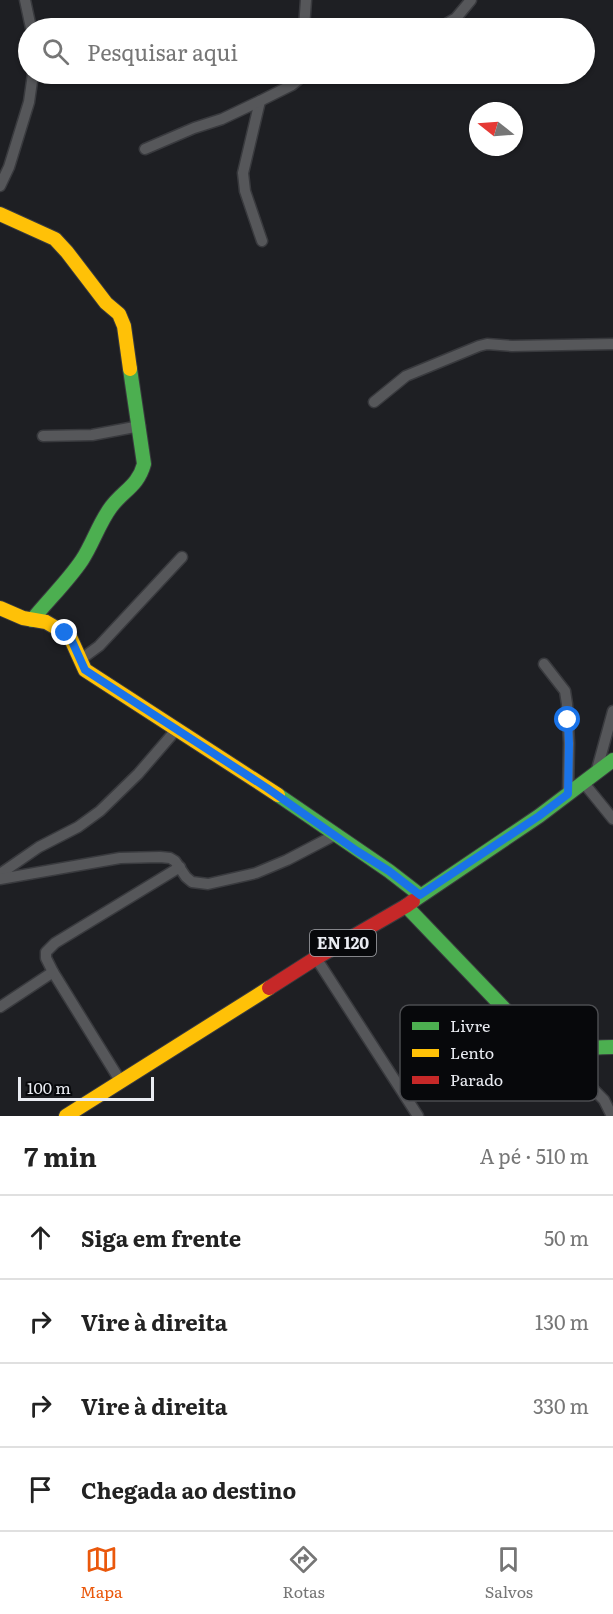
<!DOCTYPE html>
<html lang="pt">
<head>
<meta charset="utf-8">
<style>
	:root { --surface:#fff; --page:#f2f2f2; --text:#222; --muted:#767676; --line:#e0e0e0; --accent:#ea580c }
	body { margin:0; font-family:Literata,serif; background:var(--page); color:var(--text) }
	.compass { position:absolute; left:469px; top:102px; width:54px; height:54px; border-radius:50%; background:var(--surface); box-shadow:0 2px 4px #0004; rotate:287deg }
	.scale { position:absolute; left:18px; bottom:15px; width:136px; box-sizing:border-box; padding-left:6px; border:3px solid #eaecf2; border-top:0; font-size:16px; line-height:21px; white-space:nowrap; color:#eaecf2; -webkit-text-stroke:4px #07080b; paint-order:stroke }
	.stop { position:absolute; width:18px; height:18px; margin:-14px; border:4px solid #1a73e8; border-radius:50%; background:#fff }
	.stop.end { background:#1a73e8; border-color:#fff; box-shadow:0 2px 6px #0008 }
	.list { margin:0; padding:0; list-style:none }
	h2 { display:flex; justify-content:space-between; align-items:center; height:78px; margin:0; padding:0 24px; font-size:26px }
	h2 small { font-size:20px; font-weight:400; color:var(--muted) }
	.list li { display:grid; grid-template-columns:39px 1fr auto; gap:18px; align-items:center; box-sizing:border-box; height:84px; padding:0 24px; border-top:2px solid var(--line) }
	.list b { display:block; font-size:22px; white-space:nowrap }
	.list em { font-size:20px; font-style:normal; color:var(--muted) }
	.icon { flex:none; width:33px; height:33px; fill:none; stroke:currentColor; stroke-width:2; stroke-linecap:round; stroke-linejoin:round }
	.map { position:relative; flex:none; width:613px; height:1116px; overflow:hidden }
	.search { position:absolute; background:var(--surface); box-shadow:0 2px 4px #0004; left:18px; right:18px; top:18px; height:66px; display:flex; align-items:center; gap:15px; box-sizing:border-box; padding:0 21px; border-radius:33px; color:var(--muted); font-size:22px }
	.sheet { height:414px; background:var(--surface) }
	nav { display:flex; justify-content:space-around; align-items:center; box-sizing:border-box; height:84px; border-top:2px solid var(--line); background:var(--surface); font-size:16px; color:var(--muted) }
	nav a { display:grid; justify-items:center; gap:3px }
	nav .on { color:var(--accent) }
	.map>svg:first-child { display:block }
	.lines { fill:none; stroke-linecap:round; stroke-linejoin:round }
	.street-casing { stroke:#393a3e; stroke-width:13 }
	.fast-casing { stroke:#393a3e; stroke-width:16 }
	.slow-casing { stroke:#393a3e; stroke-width:16 }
	.jam-casing { stroke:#393a3e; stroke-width:16 }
	.street { stroke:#56575a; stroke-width:10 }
	.fast { stroke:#4caf50; stroke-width:14 }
	.slow { stroke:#ffc107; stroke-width:14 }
	.jam { stroke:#c62828; stroke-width:14 }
	.route { stroke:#1a73e8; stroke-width:8 }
	.labels { text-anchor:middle; stroke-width:5; stroke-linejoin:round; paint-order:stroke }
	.shield { fill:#07080b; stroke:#a6a8ad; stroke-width:1.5 }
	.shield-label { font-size:16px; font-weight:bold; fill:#eaecf2 }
	.key { fill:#07080b; stroke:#4b4c50; stroke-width:1.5 }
	.key-label { font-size:16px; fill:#eaecf2 }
</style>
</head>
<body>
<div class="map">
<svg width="613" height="1116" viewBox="0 0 613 1116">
	<rect width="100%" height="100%" fill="#1e1f23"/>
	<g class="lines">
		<!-- street casing -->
		<g class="street-casing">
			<g id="street">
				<path d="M25,0L31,28"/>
				<path d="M304,28L306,0"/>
				<path d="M439,28L456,18L471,0"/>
				<path d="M260,101L243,173L245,191L262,241"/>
				<path d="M145,149L194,128L222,119L260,101L292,85L298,80L302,74"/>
				<path d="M0,186L9,167L29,102L33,74"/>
				<path d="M374,402L406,376L479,346L487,344L512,346L613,344"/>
				<path d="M43,436L92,435L140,426"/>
				<path d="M80,660L99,646L182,557"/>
				<path d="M544,664L565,691L567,704L569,743L568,794"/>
				<path d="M596,773L613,711"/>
				<path d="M583,782L613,819"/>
				<path d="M0,874L39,847L78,827L100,811L138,774L176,730"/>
				<path d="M0,879L120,858L160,857L170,858L175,861L186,877L192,882L208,884L256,873L287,860L335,835"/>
				<path d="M316,958L418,1116"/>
				<path d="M0,1007L53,972"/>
				<path d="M550,1045L604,1100L612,1116"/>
				<path d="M121,1082L53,972L46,958V952L55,943L180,867"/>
			</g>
		</g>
		<!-- fast casing -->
		<g class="fast-casing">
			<g id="fast">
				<path d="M32,620C48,600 68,581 82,560C93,543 99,523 111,507C124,490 138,486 144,464L130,369"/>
				<path d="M278,795L389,871L420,895"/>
				<path d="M413,901L539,816L613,760"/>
				<path d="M406,906L517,1022C526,1029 534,1038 545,1042C565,1051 592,1047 613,1047"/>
			</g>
		</g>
		<!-- slow casing -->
		<g class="slow-casing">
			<g id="slow">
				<path d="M0,214L55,239L67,252L106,303L119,314L124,326L130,369"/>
				<path d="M0,608L23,618L46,622L65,633L71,639L85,670L278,795"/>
				<path d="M66,1116L269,988"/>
			</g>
		</g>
		<!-- jam casing -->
		<g class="jam-casing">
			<path id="jam" d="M269,988L316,958L406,906L413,901"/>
		</g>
		<!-- street -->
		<use href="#street" class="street"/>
		<!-- fast -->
		<use href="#fast" class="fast"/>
		<!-- slow -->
		<use href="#slow" class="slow"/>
		<!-- jam -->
		<use href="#jam" class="jam"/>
	</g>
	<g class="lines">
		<!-- route -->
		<path class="route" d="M65,633L71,639L85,670L267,788L357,851L389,871L420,895L539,816L568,794L569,744L568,720"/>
	</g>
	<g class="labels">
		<!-- shield labels -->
		<rect class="shield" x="310" y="930" width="66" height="26" rx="4.5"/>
		<g class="shield-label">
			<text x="343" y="949">EN 120</text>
		</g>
	</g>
	<!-- legend -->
	<rect x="400" y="1005" width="198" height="96" rx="9" class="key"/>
	<rect x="412" y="1022" width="27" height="8" fill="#4caf50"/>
	<rect x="412" y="1049" width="27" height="8" fill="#ffc107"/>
	<rect x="412" y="1076" width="27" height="8" fill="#c62828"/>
	<g class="key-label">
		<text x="450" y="1032">Livre</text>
		<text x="450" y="1059">Lento</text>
		<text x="450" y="1086">Parado</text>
	</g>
</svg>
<svg class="compass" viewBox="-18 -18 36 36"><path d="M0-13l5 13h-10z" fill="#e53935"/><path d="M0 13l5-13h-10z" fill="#767676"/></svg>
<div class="scale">100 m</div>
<div class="stop" style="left:568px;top:720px"></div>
<div class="stop end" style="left:65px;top:633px"></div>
<div class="search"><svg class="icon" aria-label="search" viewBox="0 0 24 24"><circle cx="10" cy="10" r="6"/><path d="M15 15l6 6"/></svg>Pesquisar aqui</div>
</div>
<section class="sheet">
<h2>7 min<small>A pé · 510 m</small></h2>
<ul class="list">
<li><svg class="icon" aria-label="ahead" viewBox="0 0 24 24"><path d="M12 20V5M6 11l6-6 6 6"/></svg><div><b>Siga em frente</b></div><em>50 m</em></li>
<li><svg class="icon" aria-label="right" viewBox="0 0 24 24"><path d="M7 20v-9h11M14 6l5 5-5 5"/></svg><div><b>Vire à direita</b></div><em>130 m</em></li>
<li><svg class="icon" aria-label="right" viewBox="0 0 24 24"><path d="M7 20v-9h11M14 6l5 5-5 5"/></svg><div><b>Vire à direita</b></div><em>330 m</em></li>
<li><svg class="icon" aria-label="arrive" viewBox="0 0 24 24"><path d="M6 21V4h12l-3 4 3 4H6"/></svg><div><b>Chegada ao destino</b></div></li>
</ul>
</section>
<nav>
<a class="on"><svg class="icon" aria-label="map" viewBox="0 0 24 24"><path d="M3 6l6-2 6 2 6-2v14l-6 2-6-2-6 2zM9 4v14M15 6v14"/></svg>Mapa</a>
<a><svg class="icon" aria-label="directions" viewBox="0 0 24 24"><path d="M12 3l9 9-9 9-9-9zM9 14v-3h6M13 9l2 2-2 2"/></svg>Rotas</a>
<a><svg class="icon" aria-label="saved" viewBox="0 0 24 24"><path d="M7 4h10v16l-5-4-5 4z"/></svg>Salvos</a>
</nav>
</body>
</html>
